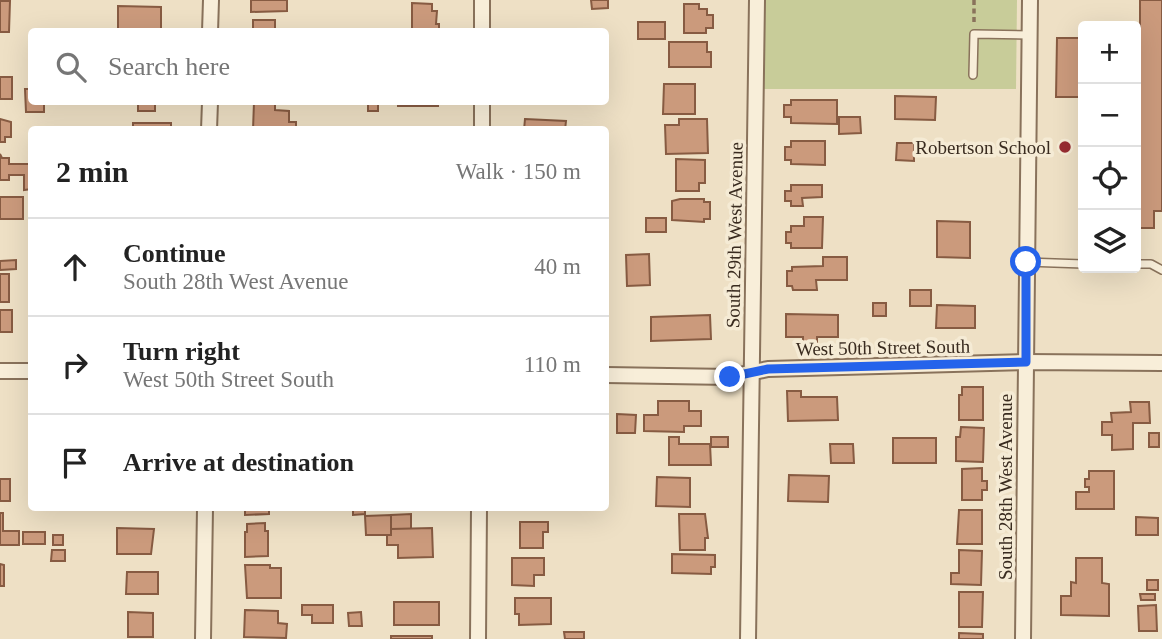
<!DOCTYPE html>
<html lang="en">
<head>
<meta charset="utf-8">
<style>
	:root { --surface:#fff; --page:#f6f6f6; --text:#222; --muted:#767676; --line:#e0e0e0 }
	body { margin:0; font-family:Georgia,serif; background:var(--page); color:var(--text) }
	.controls { position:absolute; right:21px; top:21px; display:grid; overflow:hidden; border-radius:7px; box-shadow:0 7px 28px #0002 }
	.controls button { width:63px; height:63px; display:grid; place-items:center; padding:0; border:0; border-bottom:2px solid var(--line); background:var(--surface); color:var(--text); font:35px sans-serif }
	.stop { position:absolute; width:21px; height:21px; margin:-16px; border:5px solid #2563eb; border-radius:50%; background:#fff }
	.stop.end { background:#2563eb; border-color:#fff; box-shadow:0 2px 7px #0008 }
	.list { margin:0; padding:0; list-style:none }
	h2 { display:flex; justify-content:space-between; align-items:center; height:91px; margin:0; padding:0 28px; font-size:30px }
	h2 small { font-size:23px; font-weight:400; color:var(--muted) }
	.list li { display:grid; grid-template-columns:46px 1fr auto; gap:21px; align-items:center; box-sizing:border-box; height:98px; padding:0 28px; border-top:2px solid var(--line) }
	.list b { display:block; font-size:26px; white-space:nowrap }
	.list p { margin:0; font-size:23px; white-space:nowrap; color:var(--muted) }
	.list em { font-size:23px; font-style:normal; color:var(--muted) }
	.icon { flex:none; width:38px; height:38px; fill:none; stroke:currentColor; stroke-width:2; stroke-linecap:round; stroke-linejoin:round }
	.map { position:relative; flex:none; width:1162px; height:639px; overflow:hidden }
	.search { position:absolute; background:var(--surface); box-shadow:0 7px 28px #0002; left:28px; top:28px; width:581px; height:77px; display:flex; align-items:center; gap:18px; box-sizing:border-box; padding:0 24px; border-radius:7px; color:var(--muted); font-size:26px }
	.panel { position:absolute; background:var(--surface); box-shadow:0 7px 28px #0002; left:28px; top:126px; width:581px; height:385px; border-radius:7px }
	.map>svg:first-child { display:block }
	.green { fill:#c8cc99 }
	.building { fill:#cb9a7c; stroke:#875b42; stroke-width:2 }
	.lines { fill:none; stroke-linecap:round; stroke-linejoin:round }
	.lane-casing { stroke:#89725b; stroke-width:10 }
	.street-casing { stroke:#89725b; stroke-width:18 }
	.path { stroke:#89725b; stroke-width:3.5; stroke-dasharray:5 3.5; stroke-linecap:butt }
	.lane { stroke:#f8eed9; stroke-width:7 }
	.street { stroke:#f8eed9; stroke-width:14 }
	.route { stroke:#2563eb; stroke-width:9 }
	.poi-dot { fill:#972c31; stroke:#f5ebd5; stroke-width:2.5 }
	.labels { text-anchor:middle; stroke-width:7; stroke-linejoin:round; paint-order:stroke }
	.poi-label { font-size:19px; fill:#392b1f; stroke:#f5ebd5; text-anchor:end }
	.street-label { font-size:19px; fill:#392b1f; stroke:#f5ebd5 }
</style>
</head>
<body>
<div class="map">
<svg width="1162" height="639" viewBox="0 0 1162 639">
	<rect width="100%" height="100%" fill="#eee0c5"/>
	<!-- green -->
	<path class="green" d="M763,0H1017L1016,89H762Z"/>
	<!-- building -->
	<g class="building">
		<path d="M251,0H287V11L251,12Z"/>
		<path d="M591,0H608V8L592,9Z"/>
		<path d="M1140,0H1162V211H1154V228H1136V47H1140Z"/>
		<path d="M0,1H10L9,32H0Z"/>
		<path d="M412,3L432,4V11H437L436,24H439V32H412Z"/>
		<path d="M684,4H699V9H707V15H713V28H706V33H684Z"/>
		<path d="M118,6L161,7V32H118Z"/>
		<path d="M253,20H275V29H281V32H250V29H253Z"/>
		<rect x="638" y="22" width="27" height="17"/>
		<path d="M1057,38H1083V97H1056Z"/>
		<path d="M669,42H707V52H711V67H669Z"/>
		<rect x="0" y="77" width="12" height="22"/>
		<path d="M664,84H695V114H663Z"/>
		<path d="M25,89H32V102H44V112H26Z"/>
		<path d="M895,96L936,97L935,120L895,119Z"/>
		<path d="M791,100H837V124L791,123V117H784V105H791Z"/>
		<rect x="138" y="102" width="17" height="9"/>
		<path d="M254,102H275V110L289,111V122H296V130H253Z"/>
		<path d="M398,102H444V104H438V106H398Z"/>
		<path d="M368,103L378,104V111H368Z"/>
		<path d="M839,117H860L861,133L839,134Z"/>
		<path d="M0,119L11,122V137H5V142H0Z"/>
		<path d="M525,119L566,121L565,130H524Z"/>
		<path d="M679,119H707L708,153L666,154L665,125H679Z"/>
		<rect x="133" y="123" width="38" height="7"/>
		<path d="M791,141H825V165L791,164V160H785V147H791Z"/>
		<path d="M897,143H914V161L896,160Z"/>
		<path d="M0,154L2,158H9V164H30L32,189L24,190V175H9V180H0Z"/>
		<path d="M676,159L705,160V183H699V191H676Z"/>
		<path d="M791,185H822V197L802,198L803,206H791V201H785V191H791Z"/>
		<rect x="0" y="197" width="23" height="22"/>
		<path d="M680,199H704V202H710V219H704V222L672,220V201Z"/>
		<path d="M804,217H823L822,248H791V243H786V232H791V226H804Z"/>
		<rect x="646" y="218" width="20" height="14"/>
		<path d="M937,221L970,222V258L937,257Z"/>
		<path d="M649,254L650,285L627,286L626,255Z"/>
		<path d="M823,257H847V280H816L817,290H793L792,286H787V271H792V267L823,266Z"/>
		<path d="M16,260V269L0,270V261Z"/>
		<rect x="0" y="274" width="9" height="28"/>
		<rect x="910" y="290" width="21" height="16"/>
		<rect x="873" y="303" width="13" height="13"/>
		<path d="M937,305L975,306V328H936Z"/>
		<rect x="0" y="310" width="12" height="22"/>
		<path d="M786,314L838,315V337H817V342H803V337H786Z"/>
		<path d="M710,315L711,339L651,341V317Z"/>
		<path d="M962,387H983V420H959V395H962Z"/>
		<path d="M787,391H801V397H837L838,420L788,421Z"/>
		<path d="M658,401H689V411H701V426H684V432L644,431V415H658Z"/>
		<path d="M1130,402H1149L1150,423H1133V449L1112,450V435H1102V422H1112L1111,413L1131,412Z"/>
		<path d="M617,414L636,415L635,433H617Z"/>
		<path d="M961,427L984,428L983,462L956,461V437H960Z"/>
		<rect x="1149" y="433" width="10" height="14"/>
		<path d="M669,437H679V444H710L711,465H669Z"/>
		<rect x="711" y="437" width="17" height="10"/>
		<rect x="893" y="438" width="43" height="25"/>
		<path d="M830,444H853L854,463H831Z"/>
		<path d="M982,468V481H987V490H982V500H962V469Z"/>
		<path d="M1089,471H1114V509H1076V492H1089V487H1085V479H1089Z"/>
		<path d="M789,475L829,476L828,502L788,501Z"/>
		<path d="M657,477L690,478V507L656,506Z"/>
		<rect x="0" y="479" width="10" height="22"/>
		<path d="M245,508H269V514L245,515Z"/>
		<path d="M353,508H365V514L353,515Z"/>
		<path d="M959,510H982V544H957Z"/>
		<path d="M0,513H3V531H19V545H0Z"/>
		<path d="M411,514V529H391V515Z"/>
		<path d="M679,514H705L708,538H705V550H680Z"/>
		<path d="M391,515V535H366L365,516Z"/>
		<path d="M1136,517L1158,518V535H1136Z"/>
		<path d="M520,522H548V532H543V548H520Z"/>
		<path d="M265,523V531H268V556L245,557V532H247V524Z"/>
		<path d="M117,528L154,529L151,554H117Z"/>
		<path d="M432,528L433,557L398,558V545H387V535H391V529Z"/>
		<rect x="23" y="532" width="22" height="12"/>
		<rect x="53" y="535" width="10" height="10"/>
		<path d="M52,550H65V561H51Z"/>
		<path d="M959,550L982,551L981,585L951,584V573H959Z"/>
		<path d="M672,554L715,555V567H711V574L672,573Z"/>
		<path d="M512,558H544V575H534V586L512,585Z"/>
		<path d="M1076,558H1102V583L1109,584V616L1061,615V596H1071V582L1076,583Z"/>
		<path d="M0,564L4,565V586H0Z"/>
		<path d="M245,565H270V568H281V598H247Z"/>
		<path d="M127,572H158V594H126Z"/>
		<rect x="1147" y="580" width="11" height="10"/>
		<path d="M959,592H983L982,627H959Z"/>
		<path d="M1140,594H1155V600H1141Z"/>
		<path d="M515,598H551V624L519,625V614H515Z"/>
		<rect x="394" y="602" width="45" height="23"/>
		<path d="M302,605H333V623H312V615H302Z"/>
		<path d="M1156,605L1157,631H1139L1138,606Z"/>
		<path d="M245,610L278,611V623L287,624L286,638L244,637Z"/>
		<path d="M128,612L153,613V637H128Z"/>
		<path d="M361,612L362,626H349L348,613Z"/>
		<path d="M564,632H584V639H565Z"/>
		<path d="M959,633L983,634V639H959Z"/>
		<rect x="391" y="636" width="41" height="3"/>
	</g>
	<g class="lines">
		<!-- lane casing -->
		<g class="lane-casing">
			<g id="lane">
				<path d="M973,75L974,34L1029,35"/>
				<path d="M1026,262L1083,264"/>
				<path d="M1136,264H1151L1162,270"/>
			</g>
		</g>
		<!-- street casing -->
		<g class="street-casing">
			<g id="street">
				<path d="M210,32L211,0"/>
				<path d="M482,32V0"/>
				<path d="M209,130L210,102"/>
				<path d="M482,130V102"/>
				<path d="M0,371H32"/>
				<path d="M606,375L730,377L768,369L1026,362L1162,363"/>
				<path d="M203,639L205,508"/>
				<path d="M478,639L479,508"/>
				<path d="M748,639L757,0"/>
				<path d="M1023,639L1030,0"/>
			</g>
		</g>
		<!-- path -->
		<path class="path" d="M974,0V22"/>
		<!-- lane -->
		<use href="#lane" class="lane"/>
		<!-- street -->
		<use href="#street" class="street"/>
	</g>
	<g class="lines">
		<!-- route -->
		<path class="route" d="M730,377L768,369L1026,362V262"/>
	</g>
	<!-- markers -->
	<circle class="poi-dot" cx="1065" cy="147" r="7"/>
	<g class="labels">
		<!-- poi labels -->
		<g class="poi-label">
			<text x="1051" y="154">Robertson School</text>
		</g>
		<!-- street labels -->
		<g class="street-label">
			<text transform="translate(734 235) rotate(-89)" y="7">South 29th West Avenue</text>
			<text transform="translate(883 347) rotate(-1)" y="7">West 50th Street South</text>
			<text transform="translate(1005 487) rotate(-90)" y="7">South 28th West Avenue</text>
		</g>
	</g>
</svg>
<div class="controls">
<button>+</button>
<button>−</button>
<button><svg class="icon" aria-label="locate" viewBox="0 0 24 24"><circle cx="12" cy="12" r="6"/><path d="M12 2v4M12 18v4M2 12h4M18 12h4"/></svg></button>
<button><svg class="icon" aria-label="layers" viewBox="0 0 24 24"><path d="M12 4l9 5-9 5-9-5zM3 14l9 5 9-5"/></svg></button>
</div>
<div class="stop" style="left:1026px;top:262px"></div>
<div class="stop end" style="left:730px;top:377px"></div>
<div class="search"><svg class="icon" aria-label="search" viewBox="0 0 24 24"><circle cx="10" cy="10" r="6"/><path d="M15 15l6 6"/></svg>Search here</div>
<section class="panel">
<h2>2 min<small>Walk · 150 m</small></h2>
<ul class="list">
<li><svg class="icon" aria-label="ahead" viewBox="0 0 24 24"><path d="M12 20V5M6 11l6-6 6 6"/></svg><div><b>Continue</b><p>South 28th West Avenue</p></div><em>40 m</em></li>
<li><svg class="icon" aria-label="right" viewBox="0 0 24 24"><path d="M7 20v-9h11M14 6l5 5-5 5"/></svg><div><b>Turn right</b><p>West 50th Street South</p></div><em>110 m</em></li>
<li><svg class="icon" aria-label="arrive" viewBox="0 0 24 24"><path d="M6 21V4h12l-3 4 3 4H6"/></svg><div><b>Arrive at destination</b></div></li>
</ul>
</section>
</div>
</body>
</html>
